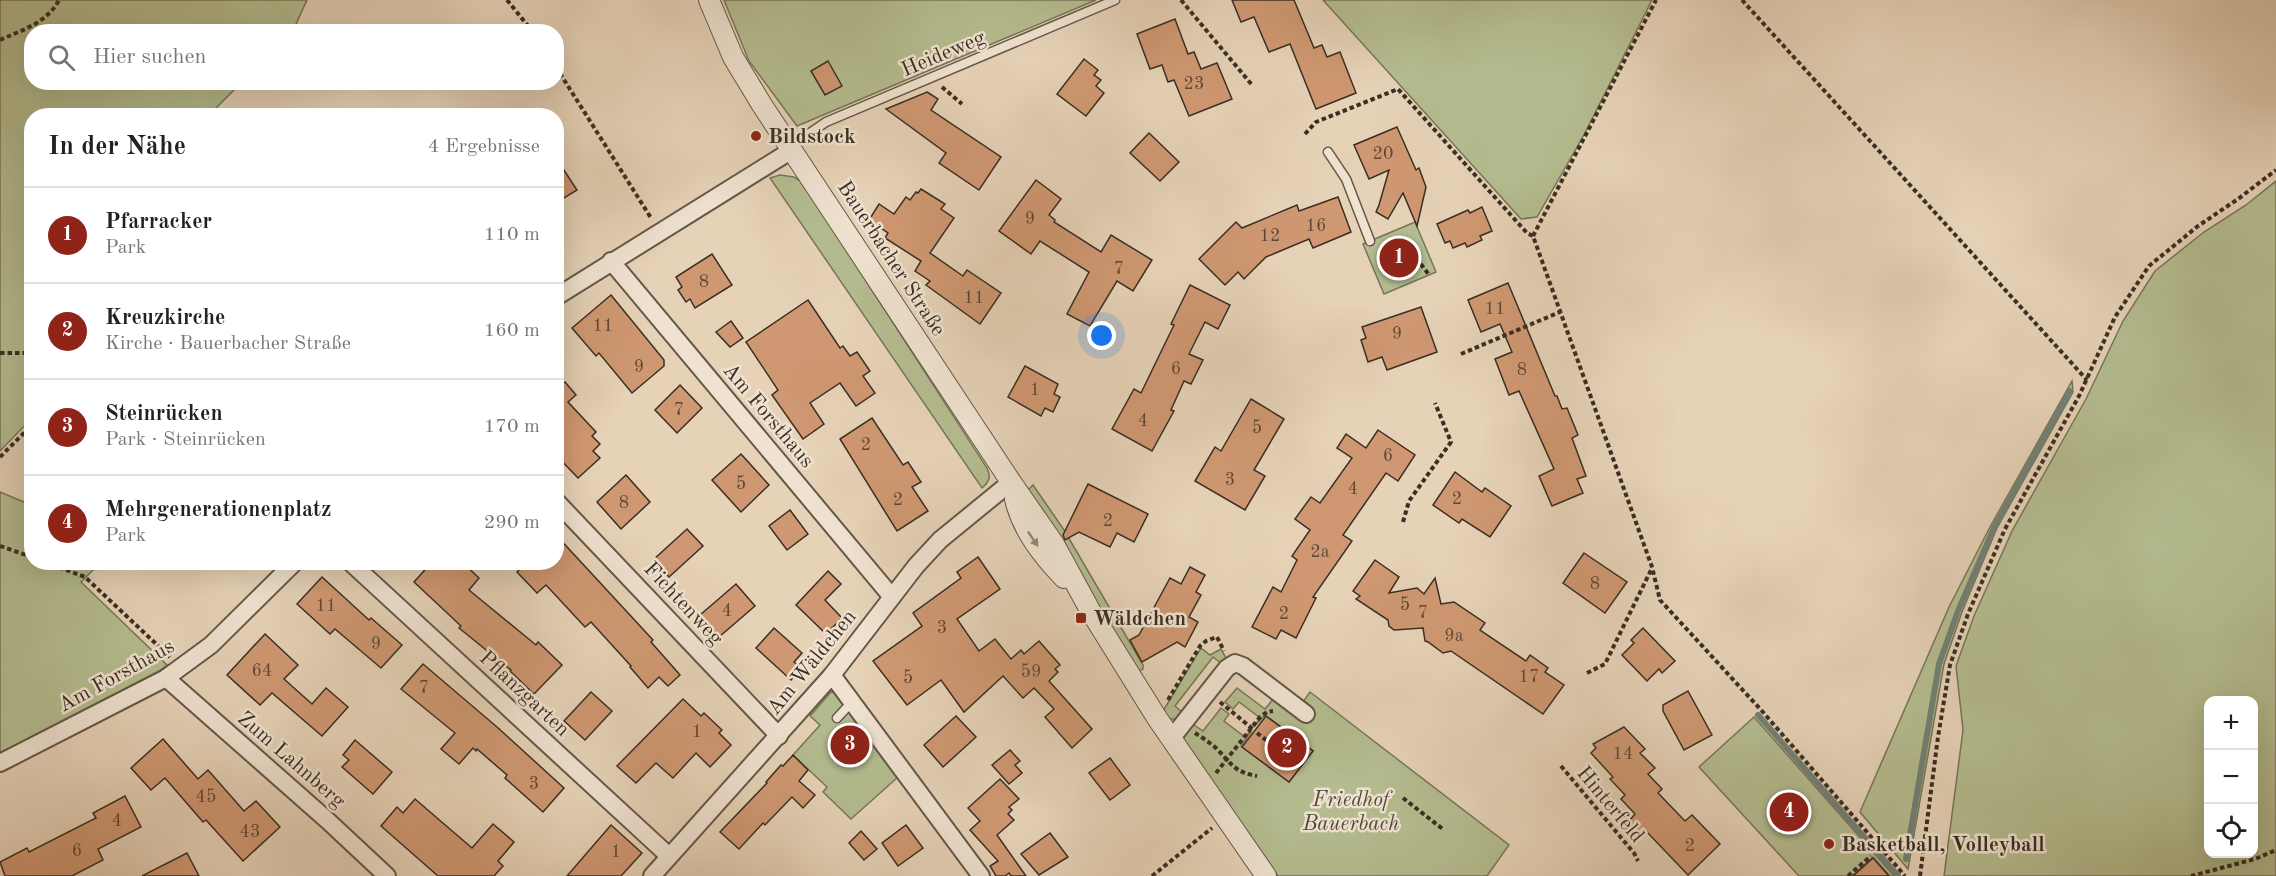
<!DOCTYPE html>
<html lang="de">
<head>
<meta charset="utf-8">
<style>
	:root { --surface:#fff; --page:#f2f2f2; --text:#202124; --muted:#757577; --line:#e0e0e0; --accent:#8f2418 }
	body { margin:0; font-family:"Old Standard TT",serif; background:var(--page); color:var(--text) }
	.controls { position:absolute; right:18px; bottom:18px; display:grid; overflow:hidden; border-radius:12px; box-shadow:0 6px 24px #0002 }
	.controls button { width:54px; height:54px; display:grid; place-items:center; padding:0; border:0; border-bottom:2px solid var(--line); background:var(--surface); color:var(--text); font:30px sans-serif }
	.you { position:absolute; left:1102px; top:336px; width:21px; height:21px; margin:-15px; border:4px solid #fff; border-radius:50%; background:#1a73e8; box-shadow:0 0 0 9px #1a73e833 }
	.badge { display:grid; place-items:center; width:39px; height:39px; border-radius:50%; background:var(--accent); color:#fff; font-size:20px; font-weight:700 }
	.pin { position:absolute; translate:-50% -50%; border:3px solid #fff; box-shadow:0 2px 6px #0006 }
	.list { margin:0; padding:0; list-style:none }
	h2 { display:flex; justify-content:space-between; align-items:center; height:78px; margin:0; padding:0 24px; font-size:26px }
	h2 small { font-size:20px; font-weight:400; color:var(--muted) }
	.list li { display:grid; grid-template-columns:39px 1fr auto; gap:18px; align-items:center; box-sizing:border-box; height:96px; padding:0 24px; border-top:2px solid var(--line) }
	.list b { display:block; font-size:22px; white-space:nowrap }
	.list p { margin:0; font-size:20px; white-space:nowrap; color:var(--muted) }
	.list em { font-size:20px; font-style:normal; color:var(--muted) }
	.icon { flex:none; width:33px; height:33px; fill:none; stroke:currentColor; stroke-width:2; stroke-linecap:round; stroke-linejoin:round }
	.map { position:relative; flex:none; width:2276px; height:876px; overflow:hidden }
	.search { position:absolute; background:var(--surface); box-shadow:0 6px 24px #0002; left:24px; top:24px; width:540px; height:66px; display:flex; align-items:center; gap:15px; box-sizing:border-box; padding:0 21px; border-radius:24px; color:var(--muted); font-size:22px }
	.panel { position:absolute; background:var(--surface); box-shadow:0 6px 24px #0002; left:24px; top:108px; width:540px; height:462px; border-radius:24px }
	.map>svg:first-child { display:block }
	.green { fill:#b4bc8f; stroke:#777559; stroke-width:1.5; fill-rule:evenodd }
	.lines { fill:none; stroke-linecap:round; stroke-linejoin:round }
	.stream { stroke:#718176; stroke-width:6 }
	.building { fill:#cf9872; stroke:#3a2e23; stroke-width:1.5 }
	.service-casing { stroke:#655748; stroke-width:11 }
	.minor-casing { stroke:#655748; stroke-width:20 }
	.tertiary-casing { stroke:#655748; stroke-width:22 }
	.path { stroke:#3a2e23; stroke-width:4; stroke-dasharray:4.5 3; stroke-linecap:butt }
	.service { stroke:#efe2d0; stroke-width:8 }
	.minor { stroke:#efe2d0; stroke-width:16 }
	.tertiary { stroke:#efe2d0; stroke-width:20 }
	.oneway { fill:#94887a }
	.poi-dot { fill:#8f2418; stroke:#efe2d0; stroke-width:2 }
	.labels { text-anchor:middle; stroke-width:5; stroke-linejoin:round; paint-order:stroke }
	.number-label { font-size:18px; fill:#5f4837 }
	.street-label { font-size:21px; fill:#3a2e23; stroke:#efe2d0 }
	.poi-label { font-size:21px; font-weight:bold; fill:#3a2e23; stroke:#efe2d0; text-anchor:start }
	.park-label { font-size:21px; font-style:italic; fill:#524a39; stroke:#efe2d0 }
</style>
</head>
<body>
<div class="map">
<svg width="2276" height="876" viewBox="0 0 2276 876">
	<rect width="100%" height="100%" fill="#e6d2b7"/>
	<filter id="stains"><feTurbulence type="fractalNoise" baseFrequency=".00333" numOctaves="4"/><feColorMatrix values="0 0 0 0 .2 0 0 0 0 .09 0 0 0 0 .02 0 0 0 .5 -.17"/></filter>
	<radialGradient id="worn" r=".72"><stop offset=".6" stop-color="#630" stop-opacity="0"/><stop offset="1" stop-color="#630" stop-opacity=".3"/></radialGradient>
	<!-- green -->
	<g class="green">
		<path d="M0,0H307L296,24L289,31L32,32V82L241,83L209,115L32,116L31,419L0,451Z"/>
		<path d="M724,0H1096L797,126L749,61Z"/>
		<path d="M1323,0H1652L1585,133L1537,217L1521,219Z"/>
		<path d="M780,175L794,177L802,182L987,468C991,477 990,481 982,488L770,178Z"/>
		<path d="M2276,181V876H1944L1963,730L1956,666L1974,616L2012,531L2086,399L2123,321L2155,271L2204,232L2246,205ZM2208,700H2254V854H2208Z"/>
		<path d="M1415,222L1436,272L1384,294L1363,244Z"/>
		<path d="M2072,381L2073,392L1997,528L1962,612L1944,664L1908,869L1860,812L1949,607L1990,527Z"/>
		<path d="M1033,485L1064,530L1143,665V669L1137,672L1062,542L1028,490Z"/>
		<path d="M0,492L31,505L32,562L100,563L81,582L167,665L158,672L0,753Z"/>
		<path d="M1201,648L1210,655L1221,649L1227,660L1223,665L1213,657L1175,706L1184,714L1178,719H1170L1163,711Z"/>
		<path d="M1237,688L1265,709L1274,698L1303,702L1310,692L1509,845L1487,876H1278L1185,744L1183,738L1191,723L1203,731L1221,708L1229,714L1224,721L1245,737L1250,731L1251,732L1241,746L1289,782L1313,751L1265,715L1254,727L1260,718L1239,702L1233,709L1225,702Z"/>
		<path d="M831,692L836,693L898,777L851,819L823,792L827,787L793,755L820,725L810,716Z"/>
		<path d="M1754,717L1894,876H1890L1873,857L1852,876H1799L1699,767Z"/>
	</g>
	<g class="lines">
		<!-- stream -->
		<g class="stream">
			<path d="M1758,715L1898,876"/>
			<path d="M1906,859L1939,664L1958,611L1994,528L2070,391"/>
		</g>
	</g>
	<!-- building -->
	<g class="building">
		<path d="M1232,0H1294L1314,48L1322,45L1327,57L1340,52L1356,93L1316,109L1290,44L1269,52L1254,17L1241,22Z"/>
		<path d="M1175,19L1188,54L1194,52L1201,69L1217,63L1232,99L1189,116L1174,80L1168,82L1162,65L1150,69L1137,34Z"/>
		<path d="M1084,59L1098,70L1094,75L1101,80L1096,86L1104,93L1086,116L1057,94Z"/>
		<path d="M828,61L842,86L825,95L811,71Z"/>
		<path d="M927,92L938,99L931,110L1001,157L979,190L939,163L946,153L886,109Z"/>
		<path d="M1397,127L1416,170L1419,168L1426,187L1417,226L1403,193L1388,219L1376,212L1379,205L1389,170L1369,179L1354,145Z"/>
		<path d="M1149,133L1179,162L1160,181L1130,153Z"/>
		<path d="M556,158L577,190L556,203Z"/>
		<path d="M1036,180L1061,199L1049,215L1055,220L1054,222L1101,252L1111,235L1152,260L1133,291L1117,281L1090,326L1067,314L1089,272L1040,241L1031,254L999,231Z"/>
		<path d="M921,189L945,204L941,209L954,218L930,253L963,276L967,270L1001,293L980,324L926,285L930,281L915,271L921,261L885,238L888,233L869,220L879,204L894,214L906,197L910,200L916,192L918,193Z"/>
		<path d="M1338,197L1351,232L1313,248L1309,239L1266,257L1244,279L1238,272L1225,285L1199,259L1236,222L1242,228L1297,205L1299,211Z"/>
		<path d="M1482,207L1492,231L1480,236L1482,240L1467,247L1465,243L1453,248L1450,241L1445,243L1437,224L1468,210L1470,213Z"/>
		<path d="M712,254L732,285L695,308L690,299L686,302L678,290L682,287L676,277Z"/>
		<path d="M1508,283L1555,396H1557L1562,409L1567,408L1578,435L1572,438L1586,476L1577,479L1583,493L1552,506L1539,476L1554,469L1519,391L1509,395L1495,359L1512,352L1500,324L1481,332L1468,300Z"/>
		<path d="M1190,285L1230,305L1218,329L1205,322L1189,354L1203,360L1191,384L1184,381L1171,410L1174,411L1152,451L1112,429L1134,389L1141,393L1174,325L1171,324Z"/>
		<path d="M611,295L664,360V366L632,393L599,353L596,356L572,328Z"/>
		<path d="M808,300L840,348L843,346L850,356L857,352L870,371L863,376L875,393L856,406L840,383L810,403L824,424L803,439L772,395L778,390L746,342Z"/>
		<path d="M1421,307L1437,352L1387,370L1382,357L1368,362L1361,340L1366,338L1362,327Z"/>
		<path d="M731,321L743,338L730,347L716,332Z"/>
		<path d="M1025,366L1058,384L1054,394L1060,397L1053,412L1045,408L1041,416L1008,397Z"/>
		<path d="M565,382L576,395L568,402L596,432L592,436L600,444L593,451L600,458L578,478L556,455V389Z"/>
		<path d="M680,385L702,408L677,433L655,410Z"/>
		<path d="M1251,399L1284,419L1254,470L1265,476L1245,510L1195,481L1215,447L1221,451Z"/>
		<path d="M872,418L903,465L908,462L921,482L912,487L928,511L897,531L840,439Z"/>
		<path d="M1378,430L1415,455L1398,481L1386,473L1343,535L1352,541L1313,597L1316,598L1296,638L1281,630L1276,639L1252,627L1273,587L1281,592L1297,560L1292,556L1310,530L1295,519L1311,497L1320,503L1352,458L1337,448L1346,434L1366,448Z"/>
		<path d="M741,454L769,485L741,512L712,480Z"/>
		<path d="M1455,472L1482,492L1485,488L1511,506L1490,537L1462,519L1459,523L1433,505Z"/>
		<path d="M626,475L650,502L621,529L597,502Z"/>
		<path d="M1088,484L1148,514L1134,542L1117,533L1110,547L1079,532L1065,540L1063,535Z"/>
		<path d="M790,510L808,534L787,550L769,526Z"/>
		<path d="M687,529L703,546L669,577L653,560Z"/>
		<path d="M556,535L653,640L651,642L680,675L668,686L659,677L648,688L630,667L631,666L591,622L585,627L546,585L537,593L517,572L527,562H556Z"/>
		<path d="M1584,553L1627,582L1605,613L1563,583Z"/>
		<path d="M978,557L1000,589L957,619L979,651L995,639L1011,659L1021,650L1024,654L1039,641L1060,665L1055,669L1058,672L1049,681L1092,729L1072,748L1045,717L1054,709L1034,688L1023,698L1003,676L964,712L941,680L907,705L873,661L922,626L913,613L961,578L957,572Z"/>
		<path d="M1375,560L1399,577L1389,593L1417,588L1424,594L1435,578L1441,604L1454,602L1485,623L1480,630L1526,661L1530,655L1548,668L1545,672L1564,685L1543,714L1451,651L1443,653L1428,642L1425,641L1423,628L1394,630L1389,626L1388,620L1356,599L1360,596L1353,591Z"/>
		<path d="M432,562H462L479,578L469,590L536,645L538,642L562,665L534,694L510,671L511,670L459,628L461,626L414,582Z"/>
		<path d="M1190,567L1205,575L1196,592L1201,595L1189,617L1198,622L1185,647L1177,642L1142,662L1130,640L1139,635L1170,578L1181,584Z"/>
		<path d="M828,571L841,584L825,600L842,618L826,634L796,605Z"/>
		<path d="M322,577L369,620L371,618L402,645L381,668L335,629L330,634L297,604Z"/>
		<path d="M736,584L755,606L719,637L700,615Z"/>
		<path d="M774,628L802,653L794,662L801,668L791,680L756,648Z"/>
		<path d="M1643,628L1675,661L1662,673L1659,669L1647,681L1622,655L1634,643L1631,640Z"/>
		<path d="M265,634L298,665L284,679L312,704L326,688L348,707L322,736L272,693L260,705L227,675Z"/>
		<path d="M423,664L497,727L564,788L543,812L505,778L507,775L477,749L476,751L473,748L459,764L441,749L455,733L401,689Z"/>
		<path d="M1688,691L1712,735L1684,750L1663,711V705Z"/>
		<path d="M591,692L612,711L585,740L564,721Z"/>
		<path d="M683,699L701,716L704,713L722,730L719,733L731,745L710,767L696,753L673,778L656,763L636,783L617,766Z"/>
		<path d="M956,716L976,737L943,767L924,745Z"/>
		<path d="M1266,716L1313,751L1289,782L1242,747Z"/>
		<path d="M1624,727L1645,749L1640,753L1655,768L1648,774L1662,789L1658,793L1685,821L1692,815L1720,844L1688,875L1646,831L1641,836L1628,822L1635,814L1621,799L1625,795L1610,779L1613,777L1591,753L1596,748L1593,744Z"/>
		<path d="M163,739L198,779L208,770L244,811L256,801L280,827L243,861L206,820L203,822L165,778L151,790L131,768Z"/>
		<path d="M355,740L392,772L373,794L342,767L349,760L343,755Z"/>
		<path d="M1010,750L1020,761L1015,765L1022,773L1009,784L992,765Z"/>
		<path d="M793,755L808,770L799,781L815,795L803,808L792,797L765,825L763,823L739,849L720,832L767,783L766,782L781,765L783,766Z"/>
		<path d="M1110,758L1130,785L1110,800L1089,773Z"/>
		<path d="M1000,779L1019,799L1009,807L1012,810L1008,814L1014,820L997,835L1026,876H1011L1009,873L1005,876H996L990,866L998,861L970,830L980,821L968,808Z"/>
		<path d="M125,796L141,827L98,849L103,860L72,876H5L0,862L27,848L29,852L96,818L93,813Z"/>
		<path d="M415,799L472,848L493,824L514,842L498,861L503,866L494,876H438L381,826L397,807L403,813Z"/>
		<path d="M611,825L642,853L621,876H567Z"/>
		<path d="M906,825L923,848L898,866L882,843Z"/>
		<path d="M861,831L877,849L864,860L849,843Z"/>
		<path d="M1050,833L1068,857L1039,875L1021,854Z"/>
		<path d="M187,853L199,876H142Z"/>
		<path d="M1873,858L1889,876H1853Z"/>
	</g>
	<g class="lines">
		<!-- service casing -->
		<g class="service-casing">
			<g id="service">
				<path d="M793,148L798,141L826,122L1115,0"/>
				<path d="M1328,152L1346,179L1370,241"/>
				<path d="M837,718L852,702"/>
			</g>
		</g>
		<!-- minor casing -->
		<g class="minor-casing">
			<g id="minor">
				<path d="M611,261L892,597"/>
				<path d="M556,297L792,150"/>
				<path d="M556,501L779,736"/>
				<path d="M350,562L669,856"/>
				<path d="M832,675L981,876"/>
				<path d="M166,678L327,820L387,876"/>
				<path d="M1171,739L1227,668L1235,663L1243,666L1306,714"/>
				<path d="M0,763L166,678L211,645L295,562"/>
				<path d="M652,876L832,675L916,566L940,540L1011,482"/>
			</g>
		</g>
		<!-- tertiary casing -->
		<g class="tertiary-casing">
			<g id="tertiary">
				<path d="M709,0L733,57L762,105L1011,482L1054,544L1091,612L1157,718L1266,876"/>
				<path d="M1015,499C1022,530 1043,556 1064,578"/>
			</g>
		</g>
		<!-- path -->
		<g class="path">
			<path d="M507,0L533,32"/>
			<path d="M1181,0L1252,85"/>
			<path d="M1742,0L2087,380"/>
			<path d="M0,40C22,30 47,23 59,0"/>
			<path d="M556,67L651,218"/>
			<path d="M942,87L962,104"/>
			<path d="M1305,134L1316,122L1398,89L1527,233L1533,236L1652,567L1660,600L1762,711L1905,876"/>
			<path d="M1533,236L1656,0"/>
			<path d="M1379,249C1391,255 1410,254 1420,263C1423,267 1426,271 1429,275"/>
			<path d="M0,353H32"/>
			<path d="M1461,354L1560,312"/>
			<path d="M0,457L32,425"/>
			<path d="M1403,522L1409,501L1451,442L1435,403"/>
			<path d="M0,546L32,557"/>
			<path d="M45,562L85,577L170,657"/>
			<path d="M1587,673L1605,664L1652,568"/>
			<path d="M1168,700L1200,646L1206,641L1217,637L1224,651"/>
			<path d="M1220,702L1254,730"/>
			<path d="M1195,733C1203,738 1212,744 1218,750C1232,765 1235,772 1257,776"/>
			<path d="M1257,733L1270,743"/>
			<path d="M1561,766L1634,853L1638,861"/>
			<path d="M1216,773L1260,717L1267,712L1273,711"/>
			<path d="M1403,798L1444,830"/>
			<path d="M1152,876L1212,828"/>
			<path d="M1848,876L1871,856"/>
			<path d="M1920,876L1938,737L1950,665L1968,614L2005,529L2079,396L2115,317L2149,266L2198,226L2238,199L2276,170"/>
			<path d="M2191,876L2255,859L2276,850"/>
		</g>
		<!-- service -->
		<use href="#service" class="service"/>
		<!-- minor -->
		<use href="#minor" class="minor"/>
		<!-- tertiary -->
		<use href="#tertiary" class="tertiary"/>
	</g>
	<!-- one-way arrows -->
	<defs><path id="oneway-solid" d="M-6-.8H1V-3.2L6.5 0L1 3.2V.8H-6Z" transform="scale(1.5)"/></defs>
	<use class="oneway" href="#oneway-solid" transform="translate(1033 539) rotate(56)"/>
	<!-- markers -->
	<g class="poi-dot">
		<circle cx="756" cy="136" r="6"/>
		<rect x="1075" y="612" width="12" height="12" rx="3"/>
		<circle cx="1829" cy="844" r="6"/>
	</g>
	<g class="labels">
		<!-- number labels -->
		<g class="number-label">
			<text x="1194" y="89">23</text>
			<text x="1383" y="159">20</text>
			<text x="1030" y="224">9</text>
			<text x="1316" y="231">16</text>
			<text x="1270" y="241">12</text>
			<text x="1119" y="274">7</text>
			<text x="704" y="287">8</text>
			<text x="974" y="303">11</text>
			<text x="1495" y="314">11</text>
			<text x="603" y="331">11</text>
			<text x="1397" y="339">9</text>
			<text x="639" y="372">9</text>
			<text x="1176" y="374">6</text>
			<text x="1522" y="375">8</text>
			<text x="1035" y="395">1</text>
			<text x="679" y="415">7</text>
			<text x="1143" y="426">4</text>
			<text x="1257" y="433">5</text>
			<text x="866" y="450">2</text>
			<text x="1388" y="461">6</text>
			<text x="1230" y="485">3</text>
			<text x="741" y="489">5</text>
			<text x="1353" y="494">4</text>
			<text x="1457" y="504">2</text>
			<text x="898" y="505">2</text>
			<text x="624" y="508">8</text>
			<text x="1108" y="526">2</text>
			<text x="1320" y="557">2a</text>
			<text x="1595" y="589">8</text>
			<text x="1405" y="610">5</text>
			<text x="326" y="611">11</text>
			<text x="727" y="616">4</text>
			<text x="1423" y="618">7</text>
			<text x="1284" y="619">2</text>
			<text x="942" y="633">3</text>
			<text x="1454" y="641">9a</text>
			<text x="376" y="649">9</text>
			<text x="262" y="676">64</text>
			<text x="1031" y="677">59</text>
			<text x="1529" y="682">17</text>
			<text x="908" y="683">5</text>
			<text x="424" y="693">7</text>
			<text x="697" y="737">1</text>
			<text x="1623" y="759">14</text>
			<text x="534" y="789">3</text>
			<text x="206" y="802">45</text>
			<text x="117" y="826">4</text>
			<text x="250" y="837">43</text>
			<text x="1690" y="851">2</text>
			<text x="77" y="856">6</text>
			<text x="616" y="857">1</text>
		</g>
		<!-- street labels -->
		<g class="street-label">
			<text transform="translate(943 53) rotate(-23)" y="7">Heideweg</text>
			<text transform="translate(892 258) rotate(57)" y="7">Bauerbacher Straße</text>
			<text transform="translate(769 415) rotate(50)" y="7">Am Forsthaus</text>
			<text transform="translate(684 603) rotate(47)" y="7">Fichtenweg</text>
			<text transform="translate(811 662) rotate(-51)" y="7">Am Wäldchen</text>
			<text transform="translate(116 675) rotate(-29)" y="7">Am Forsthaus</text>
			<text transform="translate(525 693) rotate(43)" y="7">Pflanzgarten</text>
			<text transform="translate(292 759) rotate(41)" y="7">Zum Lahnberg</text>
			<text transform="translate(1611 804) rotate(50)" y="7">Hinterfeld</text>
		</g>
		<!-- poi labels -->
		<g class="poi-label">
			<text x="768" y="143">Bildstock</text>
			<text x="1093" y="625">Wäldchen</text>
			<text x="1841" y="851">Basketball, Volleyball</text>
		</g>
		<!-- park labels -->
		<g class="park-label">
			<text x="1351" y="806">Friedhof<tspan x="1351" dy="24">Bauerbach</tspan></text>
		</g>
	</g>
	<rect width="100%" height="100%" filter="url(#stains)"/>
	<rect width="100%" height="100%" fill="url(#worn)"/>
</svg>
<div class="controls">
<button>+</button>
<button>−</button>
<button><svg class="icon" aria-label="locate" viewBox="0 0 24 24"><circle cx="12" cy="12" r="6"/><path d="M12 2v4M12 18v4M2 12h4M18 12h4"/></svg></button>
</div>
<div class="you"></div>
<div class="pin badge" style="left:1399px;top:258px">1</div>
<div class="pin badge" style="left:1287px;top:748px">2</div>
<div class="pin badge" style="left:850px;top:745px">3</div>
<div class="pin badge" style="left:1789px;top:812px">4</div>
<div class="search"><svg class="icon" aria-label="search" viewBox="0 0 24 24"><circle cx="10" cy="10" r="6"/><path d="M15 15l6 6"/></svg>Hier suchen</div>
<section class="panel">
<h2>In der Nähe<small>4 Ergebnisse</small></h2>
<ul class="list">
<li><span class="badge">1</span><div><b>Pfarracker</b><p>Park</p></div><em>110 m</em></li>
<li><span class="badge">2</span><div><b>Kreuzkirche</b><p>Kirche · Bauerbacher Straße</p></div><em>160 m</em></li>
<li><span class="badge">3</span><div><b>Steinrücken</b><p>Park · Steinrücken</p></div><em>170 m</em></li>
<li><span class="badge">4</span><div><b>Mehrgenerationenplatz</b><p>Park</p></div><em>290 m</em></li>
</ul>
</section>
</div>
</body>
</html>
